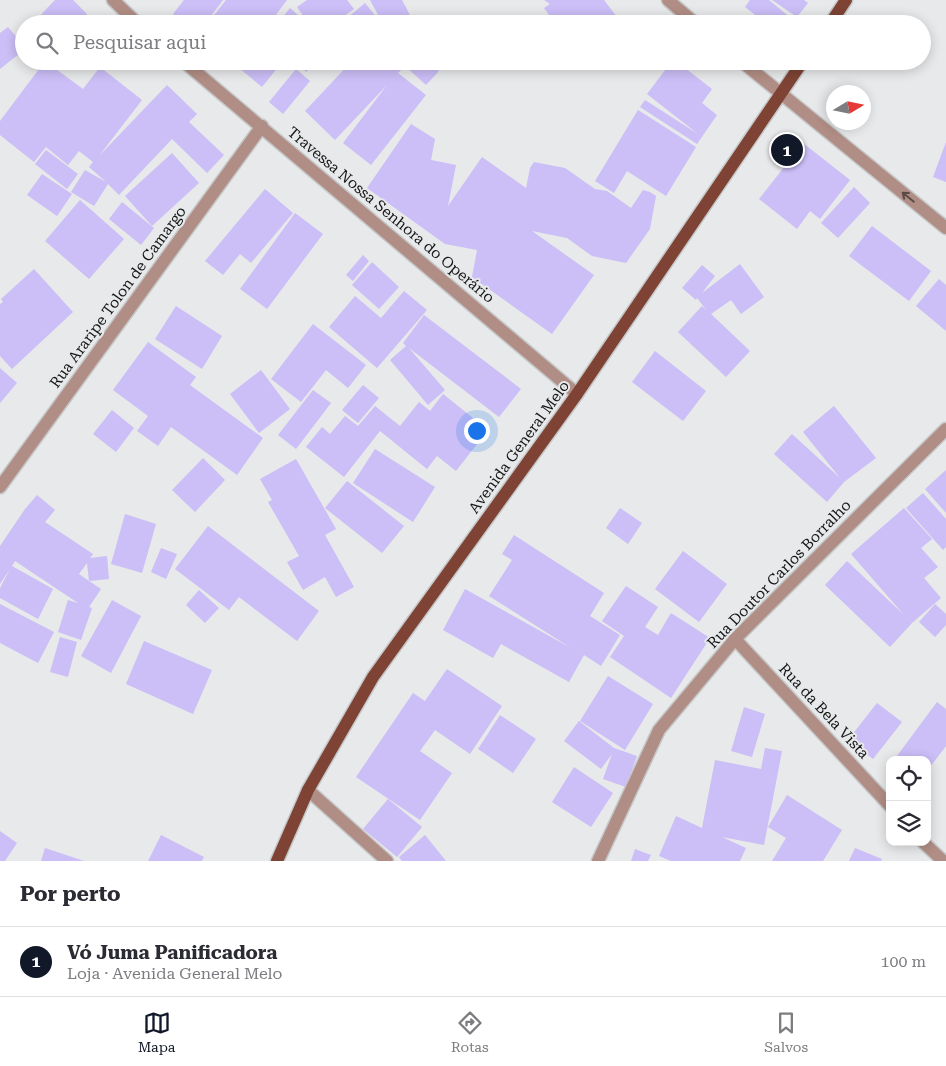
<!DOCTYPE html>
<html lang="pt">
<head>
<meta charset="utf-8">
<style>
	:root { --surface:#fff; --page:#f7f7f7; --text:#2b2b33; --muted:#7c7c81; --line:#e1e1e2; --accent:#111827 }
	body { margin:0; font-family:"Roboto Serif",serif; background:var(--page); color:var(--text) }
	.controls { position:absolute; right:15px; bottom:15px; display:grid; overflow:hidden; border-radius:10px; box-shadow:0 2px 12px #0003 }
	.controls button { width:45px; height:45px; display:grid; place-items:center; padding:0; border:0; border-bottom:1px solid var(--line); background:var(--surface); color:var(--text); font:25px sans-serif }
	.compass { position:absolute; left:826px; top:85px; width:45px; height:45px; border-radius:50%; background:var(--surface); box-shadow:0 2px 12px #0003; rotate:80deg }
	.you { position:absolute; left:476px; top:430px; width:18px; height:18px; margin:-12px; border:4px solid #fff; border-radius:50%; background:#1a73e8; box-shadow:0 0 0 8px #1a73e833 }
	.badge { display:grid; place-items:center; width:32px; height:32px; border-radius:50%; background:var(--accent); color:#fff; font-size:16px; font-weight:700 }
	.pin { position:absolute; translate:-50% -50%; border:2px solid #fff; box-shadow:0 1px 5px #0006 }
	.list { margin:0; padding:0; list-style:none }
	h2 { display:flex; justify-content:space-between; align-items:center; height:65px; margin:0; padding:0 20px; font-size:21px }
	h2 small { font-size:16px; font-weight:400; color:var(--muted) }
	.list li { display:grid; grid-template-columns:32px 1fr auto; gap:15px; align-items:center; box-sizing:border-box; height:70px; padding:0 20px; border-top:1px solid var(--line) }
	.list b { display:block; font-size:19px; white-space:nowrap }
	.list p { margin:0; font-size:16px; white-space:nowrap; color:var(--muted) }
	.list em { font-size:16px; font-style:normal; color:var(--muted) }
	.icon { flex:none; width:28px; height:28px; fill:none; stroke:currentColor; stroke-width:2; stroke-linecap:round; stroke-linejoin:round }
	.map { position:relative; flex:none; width:946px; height:861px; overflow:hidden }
	.search { position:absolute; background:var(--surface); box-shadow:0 2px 12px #0003; left:15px; right:15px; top:15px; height:55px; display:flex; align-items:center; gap:12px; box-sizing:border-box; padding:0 18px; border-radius:28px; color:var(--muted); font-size:19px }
	.sheet { height:135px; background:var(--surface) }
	nav { display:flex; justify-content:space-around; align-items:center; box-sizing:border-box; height:70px; border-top:1px solid var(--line); background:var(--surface); font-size:14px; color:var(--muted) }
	nav a { display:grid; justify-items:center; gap:2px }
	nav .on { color:var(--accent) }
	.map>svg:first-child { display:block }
	.building { fill:#ccbef7; fill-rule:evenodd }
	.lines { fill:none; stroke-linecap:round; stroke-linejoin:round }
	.minor-casing { stroke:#c5c7c8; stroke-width:15 }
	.major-casing { stroke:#c5c7c8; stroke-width:15 }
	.minor { stroke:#b18e85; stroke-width:12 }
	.major { stroke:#7e4334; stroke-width:12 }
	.oneway { stroke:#5b4b47 }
	.labels { text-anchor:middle; stroke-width:4; stroke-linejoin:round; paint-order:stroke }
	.street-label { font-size:15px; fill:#141515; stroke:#e7e9ea }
</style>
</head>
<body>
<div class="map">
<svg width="946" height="861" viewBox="0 0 946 861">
	<rect width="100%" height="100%" fill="#e7e9ea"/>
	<!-- building -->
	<g class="building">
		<path d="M55,0H73L87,14L78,24H32Z"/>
		<path d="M184,0H223L205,24H185L173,14Z"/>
		<path d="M226,0H287L269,24H207Z"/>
		<path d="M307,0H347L354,9L333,24H309L297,7Z"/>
		<path d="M370,0H402L412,19L402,24H383Z"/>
		<path d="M544,0H604L617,17L608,24H570L567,21L563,24H556L544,8L550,4Z"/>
		<path d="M750,0H769L798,24H755L759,18L745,7Z"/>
		<path d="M772,0H804L808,3L797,17Z"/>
		<path d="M365,3L382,24H340Z"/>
		<path d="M290,8L308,24H277Z"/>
		<path d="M8,27L24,46V50L0,69V33Z"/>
		<path d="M45,61L83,89L100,67L142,100L99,156L167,85L197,114L189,122L224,155L207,173L172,139L119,195L108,184L94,206L71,192L85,170L106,182L89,167L93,162L79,151L68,165L46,147L34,162L0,135V121Z"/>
		<path d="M245,61H283L262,87L239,68Z"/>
		<path d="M297,61H318L306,72Z"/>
		<path d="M352,61H428L439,71L426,85L405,66L398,73L426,95L371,165L343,143L387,85L335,140L305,111Z"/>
		<path d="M672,61H676L712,89L702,103L717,115L697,144L640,107L645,100L698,134L647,94Z"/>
		<path d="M754,61H771L764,69Z"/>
		<path d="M296,69L310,81L283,114L269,102Z"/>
		<path d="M638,110L696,147L666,196L627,171L614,193L595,181Z"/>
		<path d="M411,124L435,139L431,160L456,165L448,206L482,157L526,188L530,168L534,162L565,168L595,189L607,191L631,208L643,190L650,192L656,196L650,229L626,263L592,256L567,238L532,231L594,275L552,334L472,277L477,250L445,244L367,188Z"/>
		<path d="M946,142V182L933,177Z"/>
		<path d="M803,143L850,180L820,219L810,211L797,229L759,199Z"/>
		<path d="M46,150L78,174L67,189L35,164Z"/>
		<path d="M172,153L199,183L152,226L125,196Z"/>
		<path d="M42,174L72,194L57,216L27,195Z"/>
		<path d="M854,187L870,203L838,238L821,223Z"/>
		<path d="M265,189L293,213L251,263L240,254L223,275L205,261Z"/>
		<path d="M80,200L124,239L89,279L45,241Z"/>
		<path d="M122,202L154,228L141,245L109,219Z"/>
		<path d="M295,213L323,234L267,309L240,289Z"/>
		<path d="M872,226L931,271L909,301L849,256Z"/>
		<path d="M363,255L369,261L353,281L346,275Z"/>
		<path d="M372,262L399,287L379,309L352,285Z"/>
		<path d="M740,264L764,297L741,314L731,300L711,314L750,351L726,377L678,332L702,306L707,311L697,298L696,300L682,288L702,265L715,276L702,293Z"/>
		<path d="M34,269L73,312L12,369L0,356V304L3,302L1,299Z"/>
		<path d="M939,279L946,285V331L916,306Z"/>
		<path d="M404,291L427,310L377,368L329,327L355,296L381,318Z"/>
		<path d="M176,306L222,336L202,369L155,339Z"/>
		<path d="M424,315L521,389L499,417L409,348L445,390L428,405L390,360L406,346L403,343Z"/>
		<path d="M313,324L366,365L348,388L326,370L301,402L271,379Z"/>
		<path d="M148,342L196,377L190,385L263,438L237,475L171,427L158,446L137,431L148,416L113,390Z"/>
		<path d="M655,351L706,391L683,421L632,382Z"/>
		<path d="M0,368L17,383L0,403Z"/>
		<path d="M261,370L290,409L259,433L230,394Z"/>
		<path d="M363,385L379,398L358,423L342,410Z"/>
		<path d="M313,390L331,403L296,449L278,435Z"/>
		<path d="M443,394L488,430L456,471L437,456L427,469L380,431L344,477L306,447L322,427L330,434L345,416L358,426L375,406L400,426L419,402L430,411Z"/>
		<path d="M834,406L876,458L844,482L827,502L774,454L792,434L840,478L803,432Z"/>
		<path d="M112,410L134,428L116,452L93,434Z"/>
		<path d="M375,449L435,487L413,522L353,483Z"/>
		<path d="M203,458L225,480L195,512L172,490Z"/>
		<path d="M296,459L336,529L325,535L354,587L336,597L325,577L303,590L287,562L299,556L268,502L272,500L260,479Z"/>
		<path d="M946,470V513L925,489Z"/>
		<path d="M347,481L404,526L382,553L325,508Z"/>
		<path d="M923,493L946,519V547L943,550L906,508Z"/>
		<path d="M37,495L55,510L45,522L93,554L90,558L107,556L109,579L89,581L101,589L89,607L92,608L81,640L58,632L68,600L78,603L15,561L12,566L53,589L38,619L0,598V588L10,569L0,584V546L25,509ZM87,563L89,581L79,574Z"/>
		<path d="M620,508L642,523L628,544L606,528Z"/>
		<path d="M904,508L932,539L921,548L938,567L924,578L941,598L912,623L890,647L825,585L847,561L904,615L851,554Z"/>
		<path d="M125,514L156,524L142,573L111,564Z"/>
		<path d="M208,526L319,611L297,641L239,597L229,610L175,569Z"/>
		<path d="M514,535L604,593L590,616L620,635L601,666L584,655L569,682L501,644L493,658L443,630L465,589L571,648L489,596L512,560L502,554Z"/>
		<path d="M161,548L177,554L166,579L151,572Z"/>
		<path d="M683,551L727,584L699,622L655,589Z"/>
		<path d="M626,586L658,607L645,627L658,635L671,613L710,638L671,698L610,657L624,636L602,621Z"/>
		<path d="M199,590L219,608L205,623L186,605Z"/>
		<path d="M112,600L141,616L111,673L81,656Z"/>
		<path d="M0,604L54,632L38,663L0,643Z"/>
		<path d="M935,604L946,614V625L935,637L919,622Z"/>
		<path d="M60,637L77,642L68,677L50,672Z"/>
		<path d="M144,641L212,670L193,714L126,684Z"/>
		<path d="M447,669L502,706L470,754L435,730L420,751L452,773L420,820L356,777L413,693L425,701Z"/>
		<path d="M608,676L653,704L625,750L580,721Z"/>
		<path d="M937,702L946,709V746L927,771V760H894Z"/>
		<path d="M877,703L902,722L873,759L848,740Z"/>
		<path d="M744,707L765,714L752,757L731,751Z"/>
		<path d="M500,715L536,739L513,773L478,749Z"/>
		<path d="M579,721L614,748L637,756L626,787L603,779L612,754L601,769L564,741Z"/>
		<path d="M765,748L782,751L764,845L722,837L746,848L740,861H671L659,856L676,816L702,828L715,760L761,769Z"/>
		<path d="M574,767L613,793L591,827L552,802Z"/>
		<path d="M787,795L842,830L823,861H772L786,838L768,827Z"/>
		<path d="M388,799L422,827L397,857L363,829Z"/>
		<path d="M0,831L17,843L5,861H0Z"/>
		<path d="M161,835L204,857L202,861H148Z"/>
		<path d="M425,835L446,861H402L399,857Z"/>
		<path d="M45,848L84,861H41Z"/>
		<path d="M855,848L882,859L881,861H849Z"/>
		<path d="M635,849L651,855L648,861H631Z"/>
	</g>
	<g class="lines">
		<!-- minor casing -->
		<g class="minor-casing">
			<g id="minor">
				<path d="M113,0L138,24"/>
				<path d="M668,0L696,24"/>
				<path d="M183,61L577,394"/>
				<path d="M741,61L946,228"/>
				<path d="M0,487L262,126"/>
				<path d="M735,639L890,806"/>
				<path d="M308,790L387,861"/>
				<path d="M923,842L943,861"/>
				<path d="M598,861L659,730L735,639L946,429"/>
			</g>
		</g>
		<!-- major casing -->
		<g class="major-casing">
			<g id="major">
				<path d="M830,24L846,0"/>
				<path d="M277,861L308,790L373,677L577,394L803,61"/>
			</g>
		</g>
		<!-- minor -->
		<use href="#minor" class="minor"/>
		<!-- major -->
		<use href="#major" class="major"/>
	</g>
	<!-- one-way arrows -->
	<defs><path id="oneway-shaft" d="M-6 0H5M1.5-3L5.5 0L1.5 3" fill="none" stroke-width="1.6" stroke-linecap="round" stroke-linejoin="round" transform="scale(1.25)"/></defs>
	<use class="oneway" href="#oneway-shaft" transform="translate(908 197) rotate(-141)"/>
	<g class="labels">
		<!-- street labels -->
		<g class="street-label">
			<text transform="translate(391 215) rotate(40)" y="5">Travessa Nossa Senhora do Operário</text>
			<text transform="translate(118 297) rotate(-54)" y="5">Rua Araripe Tolon de Camargo</text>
			<text transform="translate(519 447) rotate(-54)" y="5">Avenida General Melo</text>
			<text transform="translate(779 574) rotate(-46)" y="5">Rua Doutor Carlos Borralho</text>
			<text transform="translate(824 711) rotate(47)" y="5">Rua da Bela Vista</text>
		</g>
	</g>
</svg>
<div class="controls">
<button><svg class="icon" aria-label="locate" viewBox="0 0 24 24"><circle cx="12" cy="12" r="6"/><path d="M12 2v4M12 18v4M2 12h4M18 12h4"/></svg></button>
<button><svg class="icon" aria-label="layers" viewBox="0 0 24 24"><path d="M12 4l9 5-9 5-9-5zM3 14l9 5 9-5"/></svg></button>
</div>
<svg class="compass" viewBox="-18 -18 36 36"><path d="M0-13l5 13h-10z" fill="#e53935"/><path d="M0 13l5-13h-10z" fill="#7c7c81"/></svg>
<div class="you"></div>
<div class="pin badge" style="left:787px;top:150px">1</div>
<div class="search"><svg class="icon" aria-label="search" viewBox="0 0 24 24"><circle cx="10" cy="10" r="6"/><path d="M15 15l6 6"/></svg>Pesquisar aqui</div>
</div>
<section class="sheet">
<h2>Por perto<small></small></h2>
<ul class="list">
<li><span class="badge">1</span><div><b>Vó Juma Panificadora</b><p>Loja · Avenida General Melo</p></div><em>100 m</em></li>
</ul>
</section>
<nav>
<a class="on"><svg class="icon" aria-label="map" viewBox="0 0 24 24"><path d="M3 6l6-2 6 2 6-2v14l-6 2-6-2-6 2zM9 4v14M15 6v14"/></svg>Mapa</a>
<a><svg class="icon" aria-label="directions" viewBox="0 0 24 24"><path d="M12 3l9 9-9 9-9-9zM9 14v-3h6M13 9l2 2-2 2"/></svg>Rotas</a>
<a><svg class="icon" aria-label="saved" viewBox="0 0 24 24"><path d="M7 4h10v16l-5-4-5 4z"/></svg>Salvos</a>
</nav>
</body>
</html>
